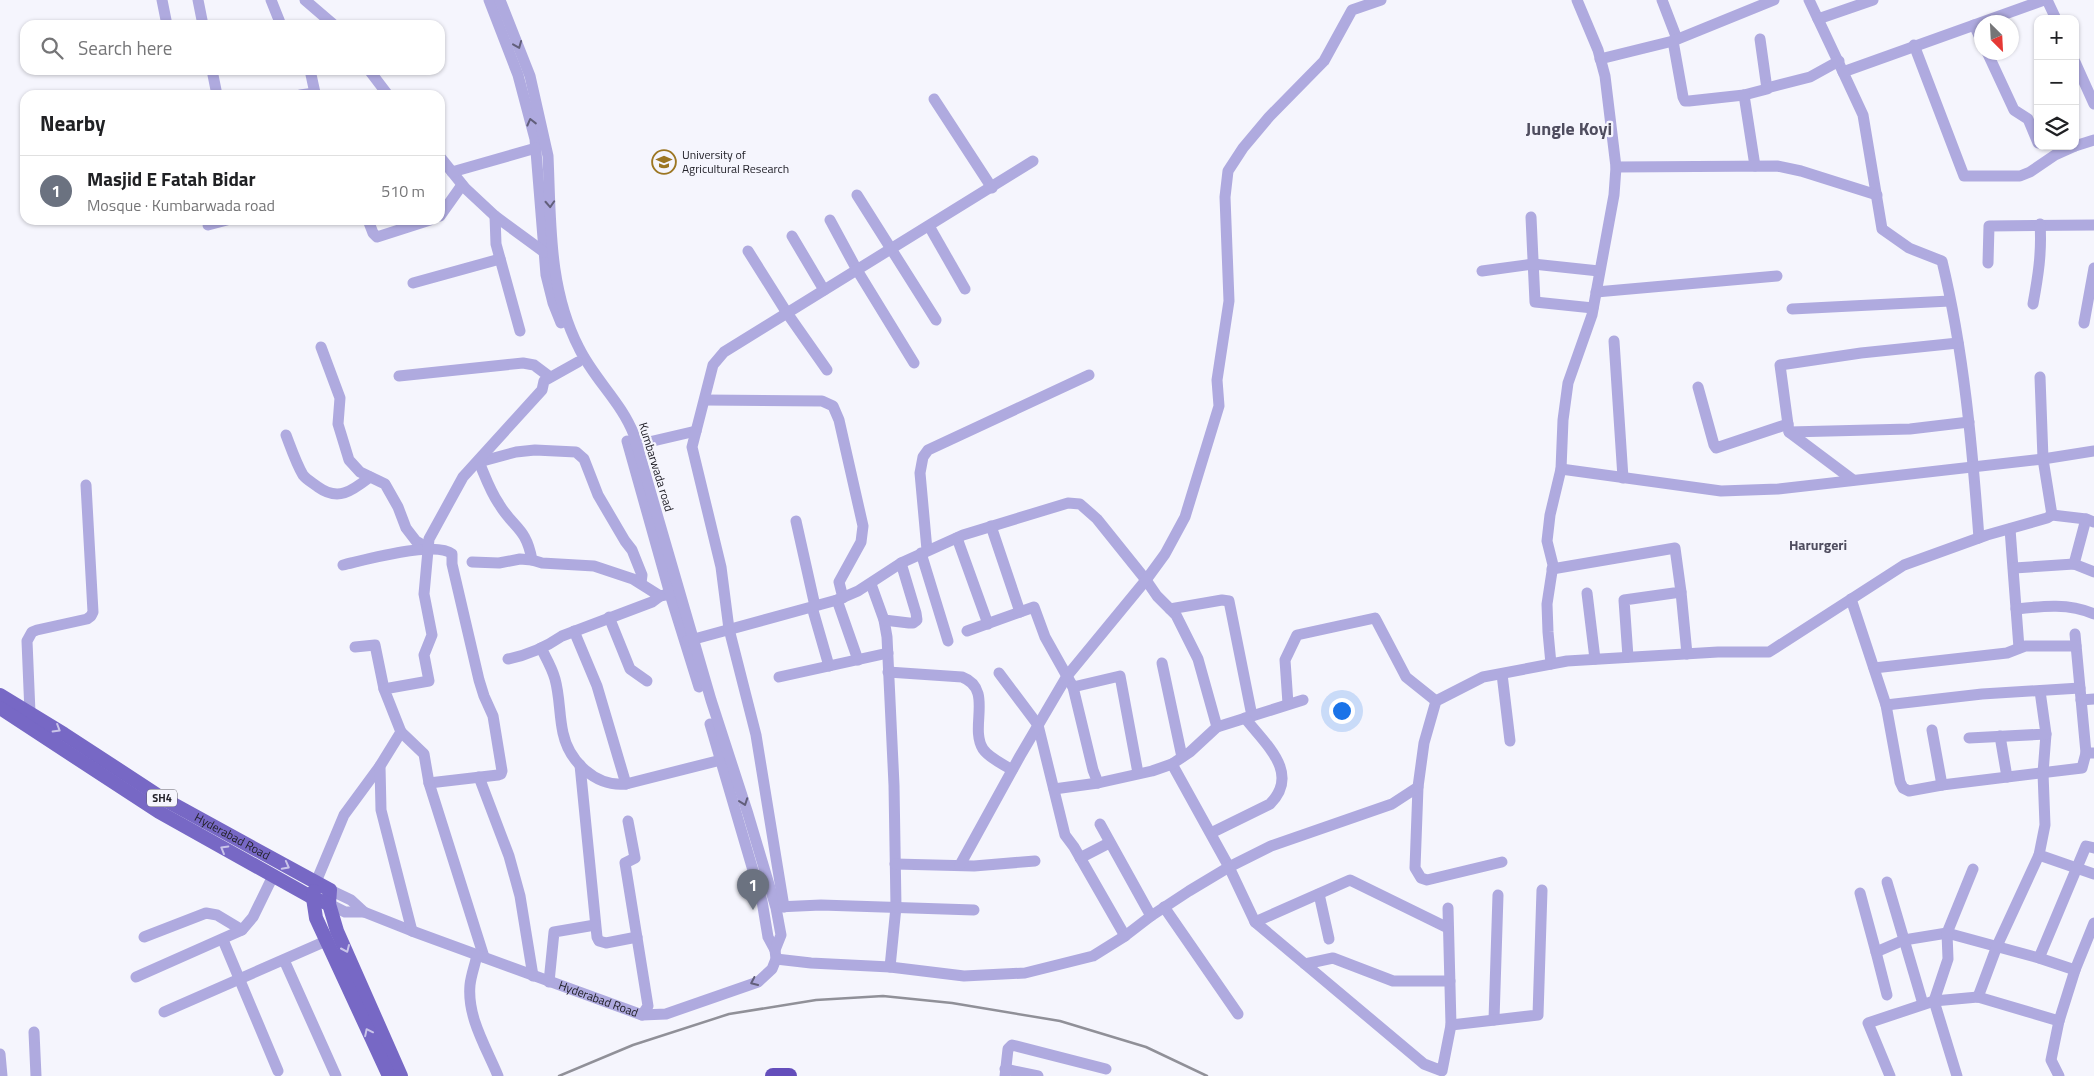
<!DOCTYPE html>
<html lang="en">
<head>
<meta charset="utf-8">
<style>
	:root { --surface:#fff; --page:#f6f6f6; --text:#202124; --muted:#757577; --line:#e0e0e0; --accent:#9c7622 }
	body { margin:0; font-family:"Titillium Web",sans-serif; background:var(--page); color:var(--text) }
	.controls { position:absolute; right:15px; top:15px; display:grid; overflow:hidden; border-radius:10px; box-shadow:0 1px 4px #0004 }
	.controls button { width:45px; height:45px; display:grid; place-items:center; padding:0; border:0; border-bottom:1px solid var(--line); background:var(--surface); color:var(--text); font:25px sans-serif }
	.compass { position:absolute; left:1974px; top:15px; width:45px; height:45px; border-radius:50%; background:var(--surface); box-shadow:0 1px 4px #0004; rotate:156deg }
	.you { position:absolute; left:1341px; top:710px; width:18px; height:18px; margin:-12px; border:4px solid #fff; border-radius:50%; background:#1a73e8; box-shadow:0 0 0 8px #1a73e833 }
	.badge { display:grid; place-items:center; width:32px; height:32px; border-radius:50%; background:var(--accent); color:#fff; font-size:16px; font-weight:700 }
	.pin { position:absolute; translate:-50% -41px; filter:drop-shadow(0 1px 2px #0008) }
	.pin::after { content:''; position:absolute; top:26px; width:18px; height:15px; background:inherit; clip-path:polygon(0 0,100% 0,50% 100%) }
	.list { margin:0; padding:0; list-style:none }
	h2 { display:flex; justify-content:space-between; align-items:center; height:65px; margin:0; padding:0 20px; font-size:21px }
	h2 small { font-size:16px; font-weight:400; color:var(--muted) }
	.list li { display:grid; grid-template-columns:32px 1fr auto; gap:15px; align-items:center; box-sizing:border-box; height:70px; padding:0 20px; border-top:1px solid var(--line) }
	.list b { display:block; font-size:19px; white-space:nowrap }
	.list p { margin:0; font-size:16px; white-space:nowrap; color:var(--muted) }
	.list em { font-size:16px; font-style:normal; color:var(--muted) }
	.icon { flex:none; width:28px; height:28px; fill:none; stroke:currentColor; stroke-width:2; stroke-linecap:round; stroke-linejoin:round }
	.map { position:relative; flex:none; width:2094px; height:1076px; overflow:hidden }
	.search { position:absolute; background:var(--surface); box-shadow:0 1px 4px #0004; left:20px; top:20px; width:425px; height:55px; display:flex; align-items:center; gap:12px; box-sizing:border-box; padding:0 18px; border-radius:15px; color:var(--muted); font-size:19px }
	.panel { position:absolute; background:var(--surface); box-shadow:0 1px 4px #0004; left:20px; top:90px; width:425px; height:135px; border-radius:15px }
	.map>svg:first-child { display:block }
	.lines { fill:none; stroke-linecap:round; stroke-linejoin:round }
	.minor { stroke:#afaadf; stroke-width:11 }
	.major { stroke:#7768c5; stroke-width:14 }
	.highway { stroke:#644ebb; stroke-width:16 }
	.rail { stroke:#909098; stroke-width:2.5 }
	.oneway { stroke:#625f7b }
	.oneway2 { stroke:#c9c4e9 }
	.labels { text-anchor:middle; stroke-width:4.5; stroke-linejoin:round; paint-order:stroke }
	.shield { fill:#f5f5fd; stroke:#626169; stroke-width:1 }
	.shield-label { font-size:11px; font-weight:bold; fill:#23222a }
	.poi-label { font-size:12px; fill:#23222a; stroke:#f5f5fd; text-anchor:start }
	.street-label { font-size:12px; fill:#23222a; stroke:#f5f5fd }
	.neighbourhood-label { font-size:14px; font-weight:bold; fill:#4f4d5f; stroke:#f5f5fd }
	.district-label { font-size:18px; font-weight:bold; fill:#4f4d5f; stroke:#f5f5fd }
</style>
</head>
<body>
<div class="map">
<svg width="2094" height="1076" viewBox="0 0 2094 1076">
	<rect width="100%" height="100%" fill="#f5f5fd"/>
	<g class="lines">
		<!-- minor -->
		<g class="minor">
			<path d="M162,0L167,25"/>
			<path d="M198,0L203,25"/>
			<path d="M271,0L281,25"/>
			<path d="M305,0L334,25"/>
			<path d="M489,0L518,75L535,139L546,275L553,303L561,323"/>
			<path d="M1662,0L1677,39"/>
			<path d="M1809,0L1843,72L2044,0"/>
			<path d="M2047,0L2056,19"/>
			<path d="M1818,19L1873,0"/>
			<path d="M1974,25L1982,42"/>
			<path d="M1673,41L1683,97L1685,101H1689L1744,95L1767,89L1760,39"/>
			<path d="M1914,45L1964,176H2020L2030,172L2055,155L2075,146"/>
			<path d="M1987,52L2014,110L2028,119L2038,143"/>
			<path d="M1600,59L1673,41L1774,0"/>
			<path d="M2075,62L2094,104"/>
			<path d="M212,70L217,95"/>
			<path d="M310,70L315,93"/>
			<path d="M369,70L388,95"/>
			<path d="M1843,72L1863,115L1882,229L1909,248L1942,261C1964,352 1972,445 1979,538"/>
			<path d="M1767,88L1810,77L1839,61"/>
			<path d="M300,95L315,93L318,95"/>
			<path d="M1744,95L1755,166"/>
			<path d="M934,99L992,188"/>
			<path d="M2075,146L2094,140"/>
			<path d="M440,157L465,188L495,216L544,252"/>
			<path d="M1616,167L1777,166L1801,171L1877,195"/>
			<path d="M452,172L536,148"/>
			<path d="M857,195L936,320"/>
			<path d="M440,216L462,185"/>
			<path d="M495,216L496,244L520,331"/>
			<path d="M1531,217L1535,302L1593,308"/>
			<path d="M368,220L373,233L377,237L430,220"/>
			<path d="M830,220L857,270L914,363"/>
			<path d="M208,225L227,220"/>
			<path d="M929,226L965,289"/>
			<path d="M792,236L824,290"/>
			<path d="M748,251L787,313L827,370"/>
			<path d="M1988,263L1989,226L2094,225"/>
			<path d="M1482,271L1533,264L1599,271"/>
			<path d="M413,283L500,259"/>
			<path d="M1596,292L1777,276"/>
			<path d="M2033,304C2038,277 2042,252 2040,224"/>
			<path d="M1792,309L1950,301"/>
			<path d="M2084,323L2094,268"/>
			<path d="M1614,341L1623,478"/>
			<path d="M321,347L340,398L338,424L349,460L360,472L385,484L398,507L406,528L416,541L428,548"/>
			<path d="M399,376L523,363L534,365L550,377"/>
			<path d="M2040,377L2043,459L2052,515"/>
			<path d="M1698,387L1714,445L1716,448L1788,424"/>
			<path d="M705,400L822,401L833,406L839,420L863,526L861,542L839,582L843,598"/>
			<path d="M1789,432L1910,429L1969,422"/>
			<path d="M286,435C291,448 296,463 303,475C307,480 313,483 318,487C339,502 353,490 370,477"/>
			<path d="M627,441L670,594L699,687"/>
			<path d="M636,445L696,431"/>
			<path d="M479,462C485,476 490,491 499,504C514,529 526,527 532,560L542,563L594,566L633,579L660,596L670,594"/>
			<path d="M479,462L516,452L535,450L576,452L584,459L598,495L625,541L632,550L642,575L641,583"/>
			<path d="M1561,469L1721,491L1778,489L2043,459L2094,451"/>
			<path d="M1853,480L1789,432L1780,365L1861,353L1958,343"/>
			<path d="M991,526L1020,612"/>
			<path d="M2010,529L2019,648"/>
			<path d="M957,538L988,624"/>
			<path d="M927,550L920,473L923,457L928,450L1089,375"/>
			<path d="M921,553L948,641"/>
			<path d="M472,562L499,563L520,559L532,560"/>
			<path d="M2074,564L2086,519"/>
			<path d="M343,565C365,560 436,540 452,554V564L479,680L484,696L493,716L502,771L501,774L498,775L429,783L484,957"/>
			<path d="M2014,568L2074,564L2094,572"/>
			<path d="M1552,569L1675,548L1681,592L1624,600L1628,657"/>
			<path d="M871,584L884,620L887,637L894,785L896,907L890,967"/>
			<path d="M1681,592L1687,654"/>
			<path d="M1587,593L1595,659"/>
			<path d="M1851,599L1886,705L1900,782L1903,788L1909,791L1942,785L2082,768L2086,753"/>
			<path d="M837,600L858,660"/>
			<path d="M815,606L837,600L858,591L901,563L963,535L1068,503L1080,504L1097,519L1146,580L1157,596L1176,615L1198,659L1217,727L1190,752L1172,764L1229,867L1255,922L1424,1064L1442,1071L1451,1025L1448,908"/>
			<path d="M812,607L829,666"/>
			<path d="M1170,609L1222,600L1229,601L1252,716"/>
			<path d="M2016,609C2043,606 2069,603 2094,614"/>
			<path d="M609,617L630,669L647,681"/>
			<path d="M884,620L909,623H913L917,620L916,613L901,563"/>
			<path d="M574,631L597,686L626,784"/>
			<path d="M967,631L1034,607L1045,637L1073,687L1120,676L1138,773"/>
			<path d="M2075,634L2086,753H2094"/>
			<path d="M687,641L815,606L796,521"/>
			<path d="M355,647L375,645L384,689"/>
			<path d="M541,648C546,658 552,668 555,679C560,697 559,715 563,733C569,761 595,787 626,784L721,760"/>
			<path d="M508,659C528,655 546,647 562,636L652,602L660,596"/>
			<path d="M1162,663L1182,757"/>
			<path d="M1551,664L1548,632L1547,604L1553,565L1547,541L1550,515L1561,469L1563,420L1568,383L1592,315L1614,195L1616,167L1605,76L1598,50L1577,0"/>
			<path d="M1874,668L2007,653L2025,646H2076"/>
			<path d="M888,672L962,677C994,689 969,727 983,749C989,758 1003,764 1012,770"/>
			<path d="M999,673L1038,725L1065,835L1074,847L1125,936"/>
			<path d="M1502,674L1510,741"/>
			<path d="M779,677L888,653"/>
			<path d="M1073,687L1093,770L1098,783L1152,771L1172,764"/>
			<path d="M2081,700L2094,699"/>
			<path d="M1288,704L1285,660L1297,635L1375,618L1406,677L1436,701"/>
			<path d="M1886,705L1982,694L2080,688"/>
			<path d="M30,713L27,641L32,632L37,630L87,619L91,616L93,612L86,485"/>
			<path d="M710,724L762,901L768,937L775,950"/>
			<path d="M1217,727L1303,700"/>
			<path d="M1932,730L1942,785"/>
			<path d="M401,732L424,754L429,783"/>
			<path d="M2046,734L2043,773L2045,825L2039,855L2094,874"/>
			<path d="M2000,736L2007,777"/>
			<path d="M1969,738L2046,734L2040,691"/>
			<path d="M580,765L597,937L599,941L606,943L637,937"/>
			<path d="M479,777L509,856L520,896L533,976"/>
			<path d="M1418,787L1415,868L1421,878L1427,880L1502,862"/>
			<path d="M1054,789L1098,783"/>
			<path d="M628,821L635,858L625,863L648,1006L642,1015"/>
			<path d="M1100,824L1151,916"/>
			<path d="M1211,833L1270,804C1301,773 1265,744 1245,718"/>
			<path d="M1080,858L1109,843"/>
			<path d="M895,864L974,866L1035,861"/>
			<path d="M960,865L1020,756L1067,676L1146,580L1165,554L1185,517L1219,406L1217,380L1229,301L1225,197L1228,171L1243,148L1269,117L1324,61L1352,10L1381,0"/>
			<path d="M316,882L344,815L380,766"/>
			<path d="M1887,882L1923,1004"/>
			<path id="s1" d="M330,890L351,900L364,912L412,931L642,1015L666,1014L758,982L772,969L776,959L775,950L781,935L776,908L748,814L711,700L634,435C622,403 594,379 579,348C548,288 551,221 548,156L530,76L500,0"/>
			<path d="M1860,893L1876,952L1904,940L1947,933L2039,958L2075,970"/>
			<path d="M1319,894L1329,939"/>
			<path d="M329,904L345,912H364"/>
			<path d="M777,907L821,905L974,910"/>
			<path d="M784,907L756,735L729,629L721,567L692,447L713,365L724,352L1033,161"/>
			<path d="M1164,907L1238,1014"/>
			<path d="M1255,922L1350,880L1448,928"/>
			<path d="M412,931L381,810L380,766L401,732L384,689L429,681L424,655L432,635L424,594L429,539L463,477L542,390L544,381L578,362"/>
			<path d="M144,937L206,913L217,915L242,930"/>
			<path d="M223,940L278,1071"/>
			<path d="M1876,952L1887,995"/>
			<path d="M477,955C475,965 471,975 470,985C467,1017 486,1047 498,1076"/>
			<path d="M2039,958L2086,846L2094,848"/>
			<path d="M776,959L811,963L890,967L964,976L1025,973L1093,956L1125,936L1151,916L1189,891L1229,867L1271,846L1392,804L1418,787L1424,743L1436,701L1483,677L1567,661L1718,652H1769L1904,565L1987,535L2047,518L2052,515L2086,519L2094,522"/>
			<path d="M284,960L336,1076"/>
			<path d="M1305,964L1333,958L1393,981H1450"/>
			<path d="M136,977L242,930L253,917L273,876"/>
			<path d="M549,982L554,932L595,925"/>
			<path d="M1978,997L1997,946L2039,855"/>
			<path d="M164,1012L326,941"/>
			<path d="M1494,1020L1498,895"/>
			<path d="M1451,1025L1538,1015L1542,890"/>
			<path d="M34,1032L36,1076"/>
			<path d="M0,1054L2,1076"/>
			<path d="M1005,1069L1038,1076"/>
			<path d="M1005,1076L1008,1049L1012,1045L1106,1069"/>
			<path d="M1890,1076L1868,1023L1934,1001L1978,997L2059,1021"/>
			<path d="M1957,1076L1934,1001L1948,959L1947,933L1973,869"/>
			<path d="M2059,1076L2051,1060L2059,1021L2075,970L2094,923"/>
		</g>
		<!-- major -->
		<g class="major">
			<path id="s2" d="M0,695L64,734L162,798L330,890L329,904L337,931L401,1076"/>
			<path d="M0,708L159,812L313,898L329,904"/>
			<path d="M314,891L313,898L316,918L389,1076"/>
		</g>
		<!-- highway -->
		<path class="highway" d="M773,1076H789"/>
		<!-- rail -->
		<path class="rail" d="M559,1076L633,1045L729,1014L816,1000L883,996L952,1003L1060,1021L1146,1047L1207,1076"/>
	</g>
	<!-- one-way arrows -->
	<defs><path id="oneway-chevron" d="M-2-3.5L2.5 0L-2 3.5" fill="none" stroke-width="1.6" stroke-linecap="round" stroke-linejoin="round" transform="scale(1.25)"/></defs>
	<g class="oneway">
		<use href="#oneway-chevron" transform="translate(518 45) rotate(68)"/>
		<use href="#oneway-chevron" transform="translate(531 122) rotate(-104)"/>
		<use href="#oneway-chevron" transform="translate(550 204) rotate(87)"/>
		<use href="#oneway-chevron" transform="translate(744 802) rotate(70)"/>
		<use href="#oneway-chevron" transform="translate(754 982) rotate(155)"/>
	</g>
	<g class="oneway2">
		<use href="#oneway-chevron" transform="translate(57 729) rotate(31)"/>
		<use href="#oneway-chevron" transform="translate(224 849) rotate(-150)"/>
		<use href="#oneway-chevron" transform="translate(286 866) rotate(28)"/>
		<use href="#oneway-chevron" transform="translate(346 949) rotate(66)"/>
		<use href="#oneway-chevron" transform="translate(368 1032) rotate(-116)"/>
	</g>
	<!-- icons -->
	<defs>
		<g id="university-ring" transform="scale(1.25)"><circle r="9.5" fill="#f5f5fd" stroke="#9c7622" stroke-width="1.5"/><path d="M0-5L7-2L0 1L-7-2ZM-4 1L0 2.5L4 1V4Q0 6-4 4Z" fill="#9c7622"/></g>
	</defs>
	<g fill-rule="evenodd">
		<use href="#university-ring" x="664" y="162"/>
	</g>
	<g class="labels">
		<!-- shield labels -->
		<rect class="shield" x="147" y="789.5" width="30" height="17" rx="4"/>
		<g class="shield-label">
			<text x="162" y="802">SH4</text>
		</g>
		<!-- poi labels -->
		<g class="poi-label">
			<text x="682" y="159">University of<tspan x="682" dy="14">Agricultural Research</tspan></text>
		</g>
		<!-- street labels -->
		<g class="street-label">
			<text transform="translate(656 467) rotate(73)" y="4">Kumbarwada road</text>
			<text dy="4" stroke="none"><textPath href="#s2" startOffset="272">Hyderabad Road</textPath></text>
			<text dy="4" stroke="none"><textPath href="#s1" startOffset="291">Hyderabad Road</textPath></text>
		</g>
		<!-- neighbourhood labels -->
		<g class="neighbourhood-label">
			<text x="1818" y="550">Harurgeri</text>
		</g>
		<!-- district labels -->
		<g class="district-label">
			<text x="1569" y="135">Jungle Koyi</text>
		</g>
	</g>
</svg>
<div class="controls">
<button>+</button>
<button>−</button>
<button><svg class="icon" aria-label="layers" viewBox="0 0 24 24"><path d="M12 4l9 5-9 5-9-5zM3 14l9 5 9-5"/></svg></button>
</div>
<svg class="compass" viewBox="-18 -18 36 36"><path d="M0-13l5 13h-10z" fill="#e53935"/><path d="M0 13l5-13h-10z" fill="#757577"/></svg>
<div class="you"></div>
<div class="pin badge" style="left:753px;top:910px;background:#6b7280">1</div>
<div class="search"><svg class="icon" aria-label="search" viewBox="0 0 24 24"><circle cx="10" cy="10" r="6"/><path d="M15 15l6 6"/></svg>Search here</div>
<section class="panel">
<h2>Nearby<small></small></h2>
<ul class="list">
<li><span class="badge" style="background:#6b7280">1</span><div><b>Masjid E Fatah Bidar</b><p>Mosque · Kumbarwada road</p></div><em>510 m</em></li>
</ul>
</section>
</div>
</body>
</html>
